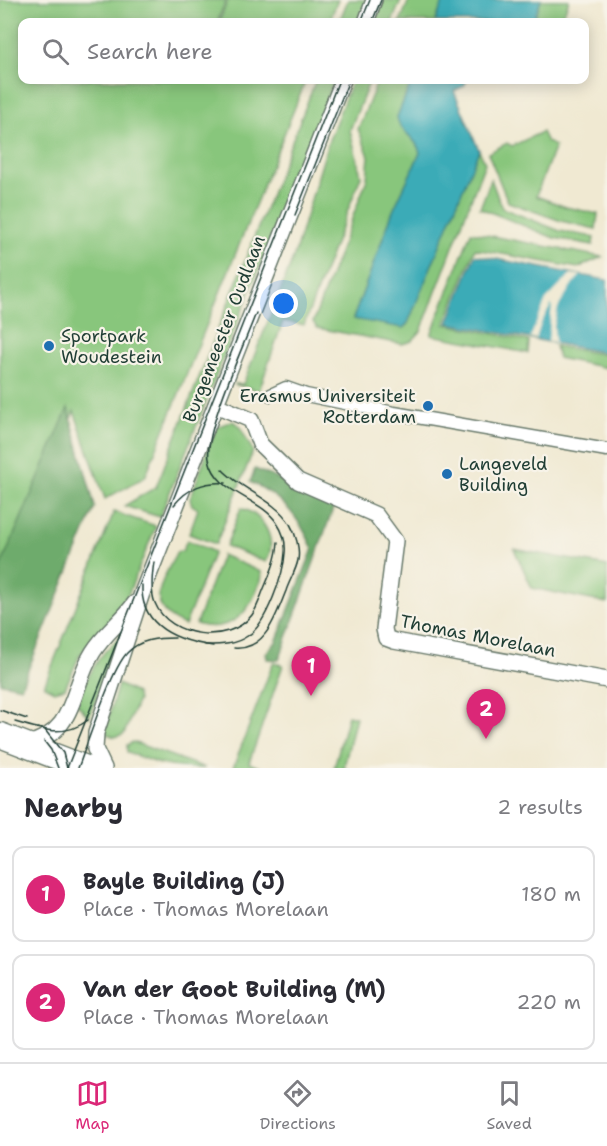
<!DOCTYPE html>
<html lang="en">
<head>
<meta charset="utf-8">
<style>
	:root { --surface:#fff; --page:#f7f7f7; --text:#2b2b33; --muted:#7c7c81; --line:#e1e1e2; --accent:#db2777 }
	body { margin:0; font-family:"Shantell Sans",sans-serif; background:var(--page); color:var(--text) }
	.you { position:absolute; left:284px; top:304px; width:21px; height:21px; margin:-15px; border:4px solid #fff; border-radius:50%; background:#1a73e8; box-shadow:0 0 0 9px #1a73e833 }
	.badge { display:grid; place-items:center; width:39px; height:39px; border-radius:50%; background:var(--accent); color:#fff; font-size:20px; font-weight:700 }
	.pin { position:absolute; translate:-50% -50px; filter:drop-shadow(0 2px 3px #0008) }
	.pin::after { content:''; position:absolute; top:32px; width:21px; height:18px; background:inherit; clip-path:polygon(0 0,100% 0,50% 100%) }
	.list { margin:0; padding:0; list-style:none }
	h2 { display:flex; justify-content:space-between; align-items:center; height:78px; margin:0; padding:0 24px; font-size:26px }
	h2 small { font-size:20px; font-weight:400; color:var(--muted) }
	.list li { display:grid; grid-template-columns:39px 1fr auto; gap:18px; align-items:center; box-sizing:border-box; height:96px; margin:0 12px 12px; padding:0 12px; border:2px solid var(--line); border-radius:12px }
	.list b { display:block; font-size:22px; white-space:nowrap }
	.list p { margin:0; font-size:20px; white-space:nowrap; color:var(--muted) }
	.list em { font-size:20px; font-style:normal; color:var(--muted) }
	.icon { flex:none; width:33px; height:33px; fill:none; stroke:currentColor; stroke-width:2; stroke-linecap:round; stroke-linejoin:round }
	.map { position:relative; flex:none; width:607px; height:768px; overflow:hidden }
	.search { position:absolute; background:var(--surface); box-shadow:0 3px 15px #0003; left:18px; right:18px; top:18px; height:66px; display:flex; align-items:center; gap:15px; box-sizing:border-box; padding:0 21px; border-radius:12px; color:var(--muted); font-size:22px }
	.sheet { height:294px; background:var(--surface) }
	nav { display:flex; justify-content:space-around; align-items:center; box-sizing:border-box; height:84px; border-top:2px solid var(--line); background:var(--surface); font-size:16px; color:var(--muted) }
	nav a { display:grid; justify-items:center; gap:3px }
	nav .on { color:var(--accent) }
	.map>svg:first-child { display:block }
	.green { fill:#88c67c; stroke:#548258; stroke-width:1.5 }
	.forest { fill:#6eab6c; stroke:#467450; stroke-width:1.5 }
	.water { fill:#3babb7; stroke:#2d7476; stroke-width:1.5 }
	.pier { fill:#f0e9d2 }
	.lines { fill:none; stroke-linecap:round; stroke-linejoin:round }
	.pedestrian-casing { stroke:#68796b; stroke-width:15 }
	.minor-casing { stroke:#68796b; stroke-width:18 }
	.primary-casing { stroke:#68796b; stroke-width:27 }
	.pedestrian { stroke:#fff; stroke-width:12 }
	.minor { stroke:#fff; stroke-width:15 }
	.primary { stroke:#fff; stroke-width:24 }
	.tram { stroke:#1f3d34; stroke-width:1.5 }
	.poi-dot { fill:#1f6fb2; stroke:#f7f3e8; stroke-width:2 }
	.labels { text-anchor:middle; stroke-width:4.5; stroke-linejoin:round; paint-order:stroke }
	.street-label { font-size:18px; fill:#1f3d34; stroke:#f7f3e8 }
	.poi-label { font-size:18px; fill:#1f3d34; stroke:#f7f3e8; text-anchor:start }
</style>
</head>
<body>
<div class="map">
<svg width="607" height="768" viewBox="0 0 607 768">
	<rect width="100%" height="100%" fill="#f7f3e8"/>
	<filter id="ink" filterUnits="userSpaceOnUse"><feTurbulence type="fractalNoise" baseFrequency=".0167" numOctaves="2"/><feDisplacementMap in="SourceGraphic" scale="12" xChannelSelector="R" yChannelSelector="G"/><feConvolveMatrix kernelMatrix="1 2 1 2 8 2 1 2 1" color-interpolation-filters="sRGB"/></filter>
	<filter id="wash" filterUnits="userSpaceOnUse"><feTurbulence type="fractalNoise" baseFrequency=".008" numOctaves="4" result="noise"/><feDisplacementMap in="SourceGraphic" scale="24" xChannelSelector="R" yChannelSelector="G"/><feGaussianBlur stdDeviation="1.35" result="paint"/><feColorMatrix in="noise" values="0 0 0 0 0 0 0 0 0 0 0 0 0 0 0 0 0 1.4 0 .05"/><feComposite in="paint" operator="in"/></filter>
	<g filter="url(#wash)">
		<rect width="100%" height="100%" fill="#f0e9d2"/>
		<!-- green -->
		<g class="green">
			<path d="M0,0H226L217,22H22V80H306L145,477L105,499L74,411L0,612Z"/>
			<path d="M228,0H338L329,22H219Z"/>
			<path d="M348,0H366L357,22H339Z"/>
			<path d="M384,0H401L392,22H375Z"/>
			<path d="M409,0H444L435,22H400Z"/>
			<path d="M541,0H569L564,13L545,22H533Z"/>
			<path d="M316,80H334L160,517L124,506L156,487Z"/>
			<path d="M352,80H370L350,130L361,176L304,325L283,321L259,391L234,384H243L294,256L329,140Z"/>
			<path d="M378,80H412L397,117C399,132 417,137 420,153L393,211L353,319L406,327L479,150L485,163L421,331L412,341L402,344L317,328L313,322L367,179L369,156L358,129Z"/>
			<path d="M542,132L547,142L555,146L536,196L566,207L598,214L596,229L561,221L508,202L488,153L507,143L512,146Z"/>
			<path d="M491,179L502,208L560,231L594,237L593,245L554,238L480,208Z"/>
			<path d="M471,232L602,257L578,268L475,249L445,324L529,341L528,353L431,335Z"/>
			<path d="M555,346L607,355V368L558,358Z"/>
			<path d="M232,421L239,425L253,451L216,544L189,534L198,509L192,505L190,499L216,427Z"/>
			<path d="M241,508C264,515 278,540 266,562L226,546Z"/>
			<path d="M114,512L156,526L128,595L118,612L80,655L65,688L54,691L44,686Z"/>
			<path d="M187,540L214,552L185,625C142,608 162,582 177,552L182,551Z"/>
			<path d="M514,549L607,566V603L532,588Z"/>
			<path d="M222,555L261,572C263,578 260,583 257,589C247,617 226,633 196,624Z"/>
			<path d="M120,637L89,717L77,704C87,676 97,656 120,637Z"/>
			<path d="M273,663L283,665L249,763L261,768H233Z"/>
			<path d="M118,684L136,693L138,700L124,734L115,737L104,733Z"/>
			<path d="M348,715L356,717L344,767L347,768H334Z"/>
			<path d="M133,742L205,768C169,768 160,765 127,752V745Z"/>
		</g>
		<!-- forest -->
		<g class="forest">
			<path d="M68,408L95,507L21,687L1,683L0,568Z"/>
			<path d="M255,469L335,503L279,660L267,659L266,653L276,642L313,549C299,517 282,496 250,482Z"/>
		</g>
		<!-- water -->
		<g class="water">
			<path d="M444,0H541L533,22H435Z"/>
			<path d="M412,80H467L464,86L454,91L479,150L408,323L403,328L353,319L393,211L420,153C417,137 399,132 397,117Z"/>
			<path d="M475,255L607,280V353L448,323Z"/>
		</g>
		<!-- pier -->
		<path class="pier" d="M571,274L581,275L571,286L558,308L554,326L555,343L548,342L552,304L541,323L536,339L530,338L546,300Z"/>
	</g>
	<g filter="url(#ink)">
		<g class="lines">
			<!-- pedestrian casing -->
			<g class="pedestrian-casing">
				<path id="pedestrian" d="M271,395L286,388L306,395L394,413L607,450"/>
			</g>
			<!-- minor casing -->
			<g class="minor-casing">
				<g id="minor">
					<path d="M366,22L374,0"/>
					<path d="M216,405L251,420L260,444L298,481L376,515L395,541L384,629L386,638L394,641L607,680"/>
					<path d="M26,744C77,734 70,688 93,652C104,634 123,620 135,603"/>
					<path d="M104,768L95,749L96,733L142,593L343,80"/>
				</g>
			</g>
			<!-- primary casing -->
			<g class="primary-casing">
				<path id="primary" d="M0,735L86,768"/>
			</g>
			<!-- pedestrian -->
			<use href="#pedestrian" class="pedestrian"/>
			<!-- minor -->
			<use href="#minor" class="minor"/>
			<!-- primary -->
			<use href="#primary" class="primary"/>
			<!-- tram -->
			<g class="tram">
				<path d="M361,22L370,0"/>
				<path d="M372,22L381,0"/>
				<path d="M295,215L349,80"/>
				<path d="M222,469C241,490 275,499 290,524C296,534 300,549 298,560C296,571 289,581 286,591C276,615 266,651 234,648"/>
				<path d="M174,505C188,488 204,481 226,483"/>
				<path d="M154,562C152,575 150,591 155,603C169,638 229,645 252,615C258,607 261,595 265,586C271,572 277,558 278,542"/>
				<path d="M142,585C140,627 178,641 213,646"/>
				<path d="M205,645C222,645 235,645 249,635C266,624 284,574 285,553C286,543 283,532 277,523C260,497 216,494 209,459C204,431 245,343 256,313"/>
				<path d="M0,710L27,719"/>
				<path d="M15,722C41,730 65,738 88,720"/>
				<path d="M45,730L63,753L67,768"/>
				<path d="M44,741L51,750L58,768"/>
				<path d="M67,768L339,80"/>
				<path d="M78,768C88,742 111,670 127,653C140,639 158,638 175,638"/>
			</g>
		</g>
	</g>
	<!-- markers -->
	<g class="poi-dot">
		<circle cx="49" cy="346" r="6"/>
		<circle cx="428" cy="406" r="6"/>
		<circle cx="447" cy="474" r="6"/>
	</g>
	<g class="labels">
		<!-- street labels -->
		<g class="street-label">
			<text transform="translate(224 329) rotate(-69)" y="6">Burgemeester Oudlaan</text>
			<text transform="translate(478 636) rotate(11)" y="6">Thomas Morelaan</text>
		</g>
		<!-- poi labels -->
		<g class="poi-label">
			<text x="61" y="342">Sportpark<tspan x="61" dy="21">Woudestein</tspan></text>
			<text x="416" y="402" text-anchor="end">Erasmus Universiteit<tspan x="416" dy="21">Rotterdam</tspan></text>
			<text x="459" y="470">Langeveld<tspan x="459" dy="21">Building</tspan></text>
		</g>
	</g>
</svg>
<div class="you"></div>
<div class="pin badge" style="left:311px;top:696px">1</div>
<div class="pin badge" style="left:486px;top:739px">2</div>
<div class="search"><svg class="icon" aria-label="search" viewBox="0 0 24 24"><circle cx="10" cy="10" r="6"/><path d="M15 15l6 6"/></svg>Search here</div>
</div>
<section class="sheet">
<h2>Nearby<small>2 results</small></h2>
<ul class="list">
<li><span class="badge">1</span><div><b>Bayle Building (J)</b><p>Place · Thomas Morelaan</p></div><em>180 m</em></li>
<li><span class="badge">2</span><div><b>Van der Goot Building (M)</b><p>Place · Thomas Morelaan</p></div><em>220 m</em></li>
</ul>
</section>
<nav>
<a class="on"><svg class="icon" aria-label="map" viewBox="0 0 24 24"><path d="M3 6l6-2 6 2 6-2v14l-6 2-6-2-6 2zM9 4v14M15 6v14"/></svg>Map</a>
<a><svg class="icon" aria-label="directions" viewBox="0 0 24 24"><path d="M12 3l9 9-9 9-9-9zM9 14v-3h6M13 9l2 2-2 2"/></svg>Directions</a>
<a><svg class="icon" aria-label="saved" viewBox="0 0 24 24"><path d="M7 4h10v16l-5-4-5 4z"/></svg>Saved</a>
</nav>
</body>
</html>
